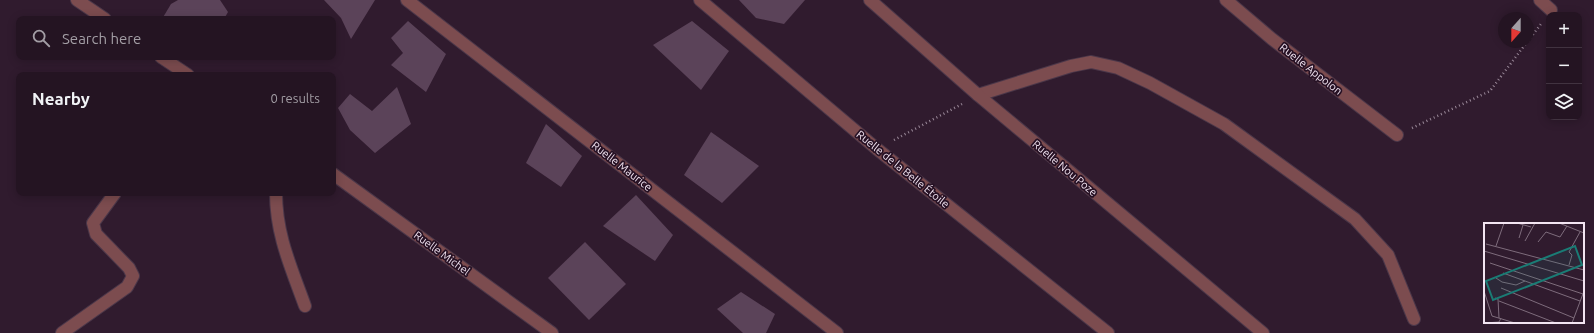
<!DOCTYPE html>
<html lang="en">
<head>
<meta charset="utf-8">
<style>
	:root { --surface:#241422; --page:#30212f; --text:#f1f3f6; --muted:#a39ea5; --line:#413340 }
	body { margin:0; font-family:Ubuntu,sans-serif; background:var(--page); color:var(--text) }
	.controls { position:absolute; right:12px; top:12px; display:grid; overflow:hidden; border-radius:8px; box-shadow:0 2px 10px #0003 }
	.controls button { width:36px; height:36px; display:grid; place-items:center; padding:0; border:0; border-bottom:1px solid var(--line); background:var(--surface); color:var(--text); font:20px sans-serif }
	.compass { position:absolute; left:1498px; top:12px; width:36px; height:36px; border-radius:50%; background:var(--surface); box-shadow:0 2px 10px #0003; rotate:201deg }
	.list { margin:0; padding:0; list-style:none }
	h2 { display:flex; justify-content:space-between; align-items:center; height:52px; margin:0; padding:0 16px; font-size:17px }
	h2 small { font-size:13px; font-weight:400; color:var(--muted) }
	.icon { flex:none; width:22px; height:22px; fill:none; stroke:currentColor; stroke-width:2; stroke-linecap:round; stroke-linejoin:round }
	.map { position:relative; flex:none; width:1594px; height:333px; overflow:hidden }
	.search { position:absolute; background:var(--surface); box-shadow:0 2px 10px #0003; left:16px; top:16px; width:320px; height:44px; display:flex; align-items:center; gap:10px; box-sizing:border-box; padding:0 14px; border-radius:8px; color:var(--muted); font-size:15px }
	.panel { position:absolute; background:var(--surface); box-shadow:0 2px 10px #0003; left:16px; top:72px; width:320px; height:124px; border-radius:8px }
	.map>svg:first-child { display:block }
	.building { fill:#5b4359 }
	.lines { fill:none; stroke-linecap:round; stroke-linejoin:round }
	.lane-casing { stroke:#4b3749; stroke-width:14 }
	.street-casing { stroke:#4b3749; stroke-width:14 }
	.path { stroke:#9a8999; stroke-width:2.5; stroke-dasharray:1 3; stroke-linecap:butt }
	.lane { stroke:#7c4c4f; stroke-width:12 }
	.street { stroke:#7c4c4f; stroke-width:12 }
	.labels { text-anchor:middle; stroke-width:3.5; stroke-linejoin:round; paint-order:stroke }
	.street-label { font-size:11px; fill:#f3e5f2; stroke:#261124 }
	.inset-road { fill:none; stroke:#7e6c7c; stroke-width:1 }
	.view { fill:#1a7c75; fill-opacity:0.15; stroke:#1a7c75; stroke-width:2 }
	.inset-edge { fill:none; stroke:#f3e5f2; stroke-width:2 }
</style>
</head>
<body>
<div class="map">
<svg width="1594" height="333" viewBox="0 0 1594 333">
	<rect width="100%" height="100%" fill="#301b2e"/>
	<!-- building -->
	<g class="building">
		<path d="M178,0H220L228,12L224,19H162L171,4Z"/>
		<path d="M324,0H375L351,39L341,18Z"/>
		<path d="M739,0H805L784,24L756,18Z"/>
		<path d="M408,21L446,54L426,92L391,65L403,53L391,38Z"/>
		<path d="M692,21L729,51L701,90L653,45Z"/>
		<path d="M397,87L411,124L375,153L350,130L338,108L350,94L372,111Z"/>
		<path d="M546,124L582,156L561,187L526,163Z"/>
		<path d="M711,132L759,166L722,203L684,175Z"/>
		<path d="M636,195L673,235L655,261L603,226Z"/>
		<path d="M585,242L626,284L589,320L548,278Z"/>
		<path d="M741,292L775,314L766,333H743L717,309Z"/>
	</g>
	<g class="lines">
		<!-- lane casing -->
		<g class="lane-casing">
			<g id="lane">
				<path d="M1540,0L1551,10"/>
				<path d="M978,95L1071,66L1091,62L1118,68L1150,83L1224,124L1355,219L1388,255L1414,319"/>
				<path d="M276,193C276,235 291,267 305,306"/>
			</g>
		</g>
		<!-- street casing -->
		<g class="street-casing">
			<g id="street">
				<path d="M77,0L105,19"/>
				<path d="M407,0L837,333"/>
				<path d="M700,0L877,149L1108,333"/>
				<path d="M870,0L978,95L1263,333"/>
				<path d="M1226,0L1272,39L1397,135"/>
				<path d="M161,57L188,75"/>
				<path d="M333,174L552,333"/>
				<path d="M62,333L127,287L133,276L129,268L96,234L93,223L115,193"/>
			</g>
		</g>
		<!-- path -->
		<g class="path">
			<path d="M1528,41L1541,24"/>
			<path d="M1412,128L1490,91L1527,42"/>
			<path d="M894,140L962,104"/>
		</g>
		<!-- lane -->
		<use href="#lane" class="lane"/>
		<!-- street -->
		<use href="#street" class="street"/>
	</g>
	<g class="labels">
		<!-- street labels -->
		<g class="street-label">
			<text transform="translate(1311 69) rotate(38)" y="4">Ruelle Appolon</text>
			<text transform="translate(622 166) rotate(38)" y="4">Ruelle Maurice</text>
			<text transform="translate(1065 168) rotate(40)" y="4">Ruelle Nou Poze</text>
			<text transform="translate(903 169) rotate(39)" y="4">Ruelle de la Belle Étoile</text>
			<text transform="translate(442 253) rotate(36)" y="4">Ruelle Michel</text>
		</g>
	</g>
	<!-- overview -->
	<g transform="translate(1484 223)">
		<rect width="100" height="100" fill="#301b2e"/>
		<path class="inset-road" d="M33,0L47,4M75,0L100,10M35,15L39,2M41,18L51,0M54,19L62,9L76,14L83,3M2,21L100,47M12,23L20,0M0,28L100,58M6,40L99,71M85,42L88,32L85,29L96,9M19,50L96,78M12,55L18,59L32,62L41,58M17,65L90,95M0,68L8,93L31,100M11,75L14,76L15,95M15,78L72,100M1,100L15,99L17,95M88,100L100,68"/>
		<path class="view" d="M91,23L98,42L9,77L2,58Z"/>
		<rect width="100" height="100" class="inset-edge"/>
	</g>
</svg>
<div class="controls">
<button>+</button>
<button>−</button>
<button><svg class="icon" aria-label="layers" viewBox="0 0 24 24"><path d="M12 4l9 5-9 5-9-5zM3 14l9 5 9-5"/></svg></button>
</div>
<svg class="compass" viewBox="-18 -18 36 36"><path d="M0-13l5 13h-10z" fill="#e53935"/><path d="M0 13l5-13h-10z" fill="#a39ea5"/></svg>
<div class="search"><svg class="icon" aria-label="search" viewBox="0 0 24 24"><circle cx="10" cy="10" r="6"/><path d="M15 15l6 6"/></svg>Search here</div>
<section class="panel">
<h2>Nearby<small>0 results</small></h2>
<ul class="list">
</ul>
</section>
</div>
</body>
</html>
